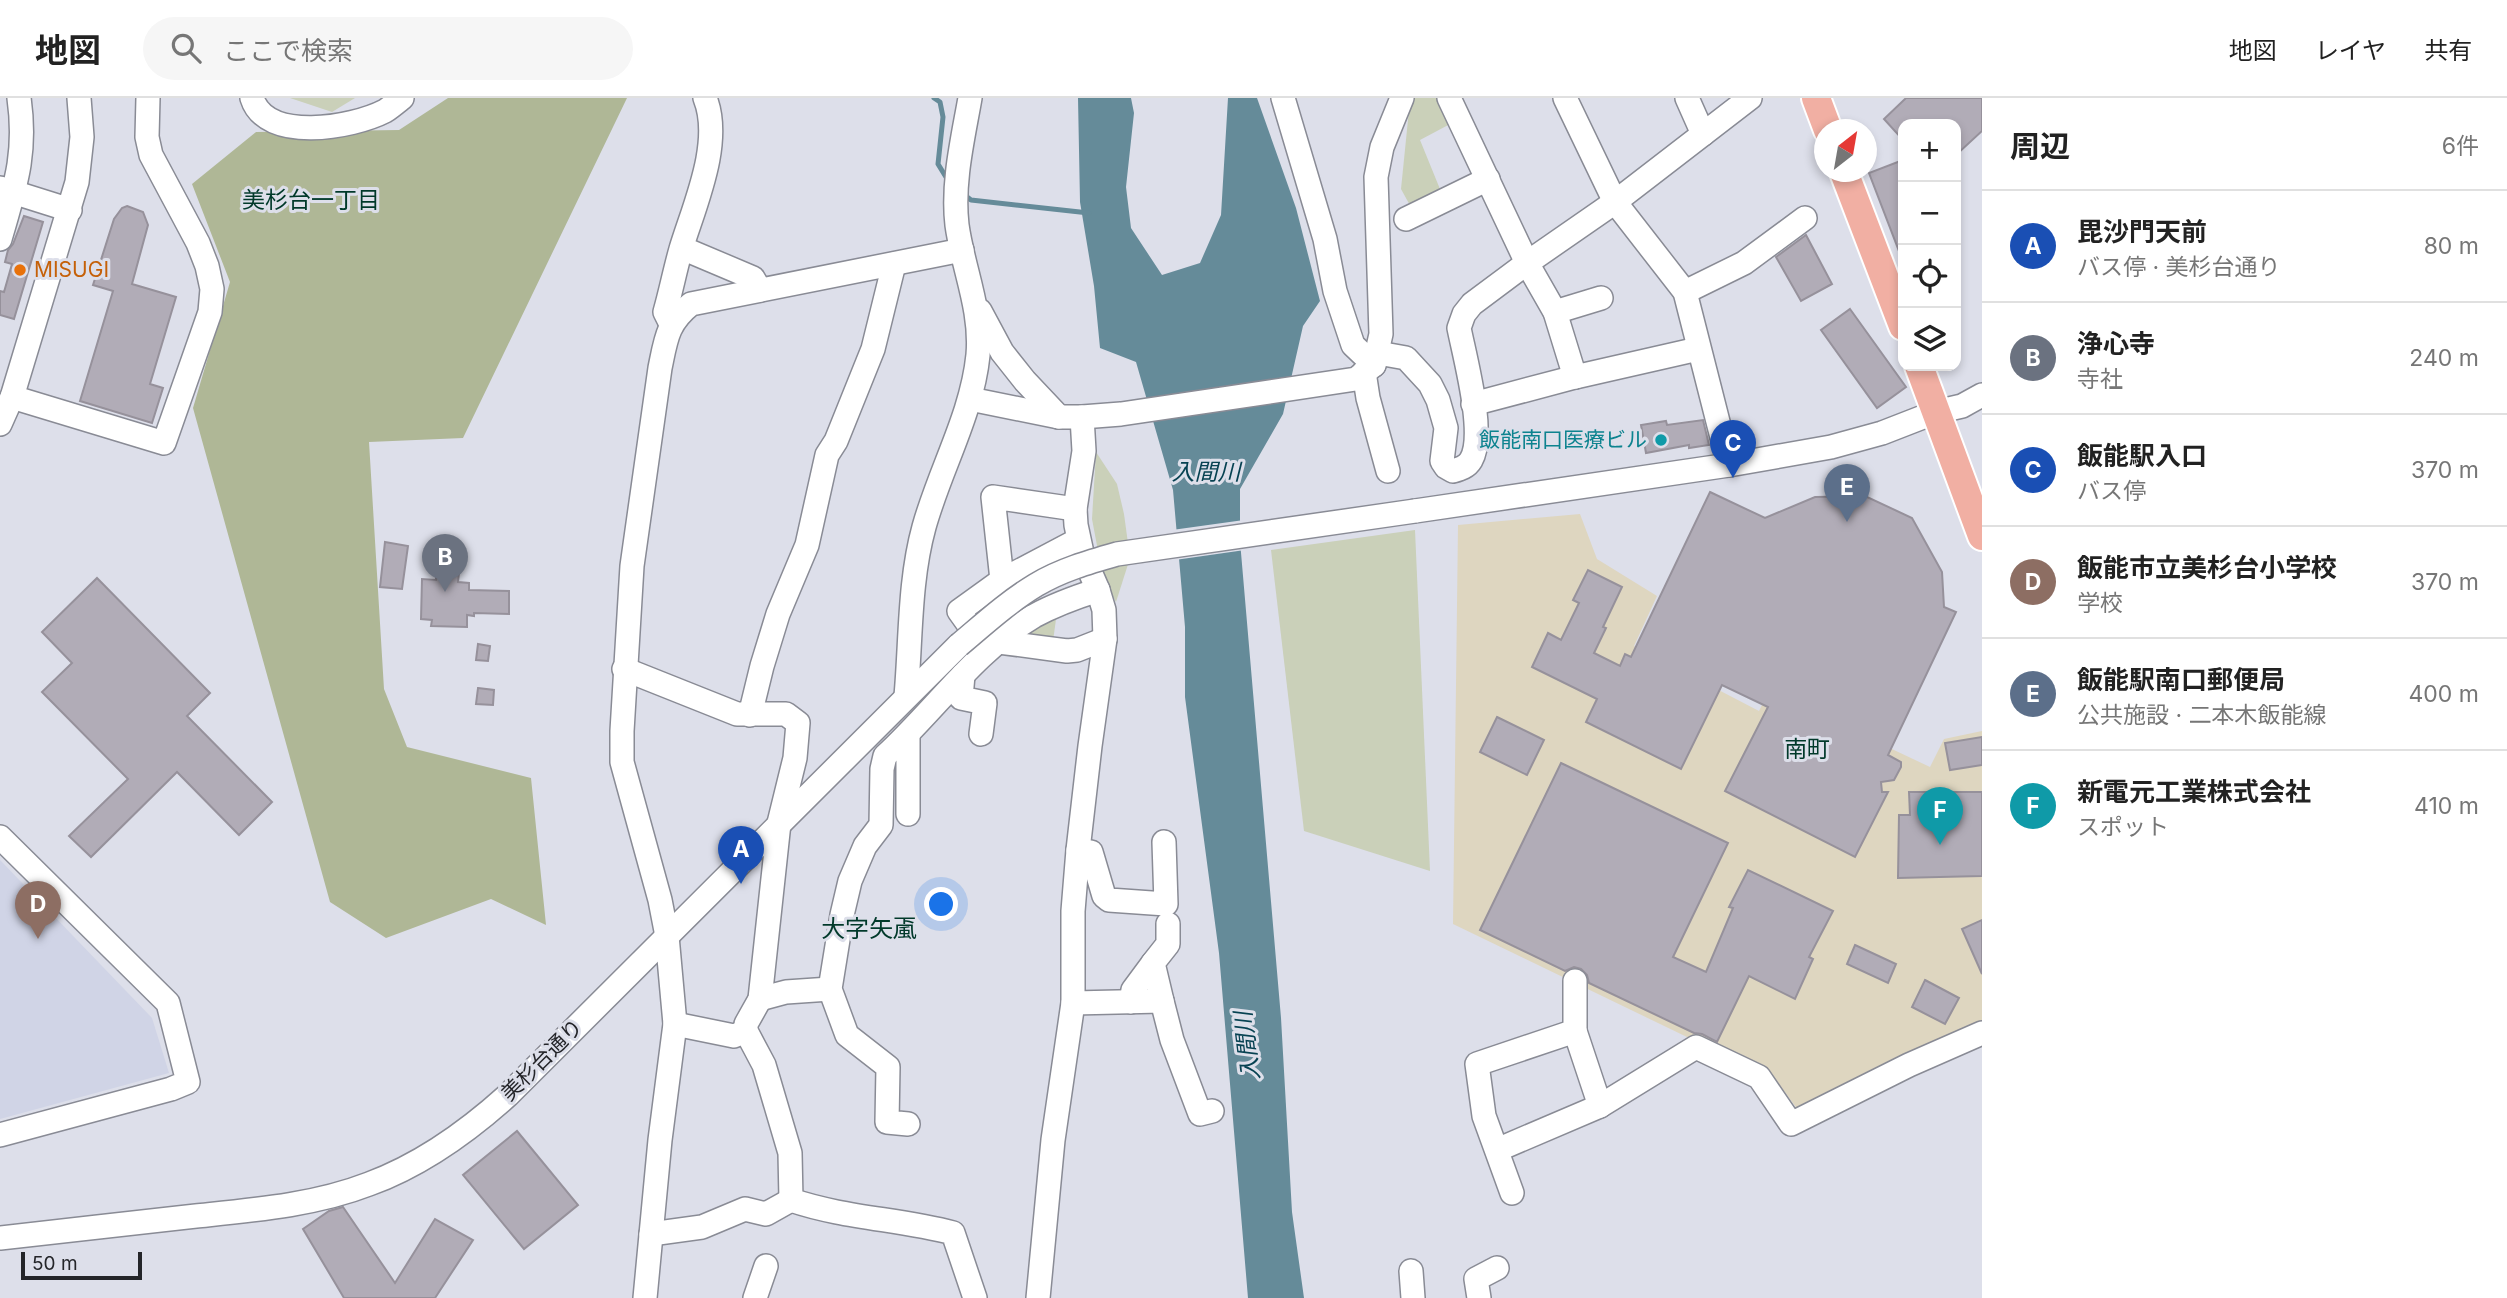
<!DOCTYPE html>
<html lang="ja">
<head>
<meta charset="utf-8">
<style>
	:root { --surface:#fff; --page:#f6f6f6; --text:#222; --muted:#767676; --line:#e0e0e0; --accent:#111827 }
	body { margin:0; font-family:Inter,"Noto Sans JP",sans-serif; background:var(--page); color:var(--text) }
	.controls { position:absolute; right:21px; top:21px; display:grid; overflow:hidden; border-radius:14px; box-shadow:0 4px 10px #0003 }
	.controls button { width:63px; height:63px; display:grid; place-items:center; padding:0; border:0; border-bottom:2px solid var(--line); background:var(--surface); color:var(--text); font:35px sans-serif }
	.compass { position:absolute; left:1814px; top:21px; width:63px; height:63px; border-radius:50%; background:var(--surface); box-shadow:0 4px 10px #0003; rotate:31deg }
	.scale { position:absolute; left:21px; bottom:18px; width:121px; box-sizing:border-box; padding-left:7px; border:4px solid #242529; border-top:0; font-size:19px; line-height:24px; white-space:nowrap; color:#242529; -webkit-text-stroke:5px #dddfea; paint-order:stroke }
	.you { position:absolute; left:942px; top:807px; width:24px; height:24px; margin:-18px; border:5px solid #fff; border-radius:50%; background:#1a73e8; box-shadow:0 0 0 10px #1a73e833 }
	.badge { display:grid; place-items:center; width:46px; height:46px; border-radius:50%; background:var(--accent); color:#fff; font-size:23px; font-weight:700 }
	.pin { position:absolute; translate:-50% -58px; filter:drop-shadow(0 2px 4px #0008) }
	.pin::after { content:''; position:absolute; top:37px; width:24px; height:21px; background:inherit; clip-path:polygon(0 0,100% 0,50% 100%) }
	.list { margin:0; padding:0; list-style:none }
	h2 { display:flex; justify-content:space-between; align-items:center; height:91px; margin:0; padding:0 28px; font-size:30px }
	h2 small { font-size:23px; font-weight:400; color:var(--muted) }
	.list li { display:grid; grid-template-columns:46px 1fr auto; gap:21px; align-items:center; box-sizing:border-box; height:112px; padding:0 28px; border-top:2px solid var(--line) }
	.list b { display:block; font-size:26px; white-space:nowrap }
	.list p { margin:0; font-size:23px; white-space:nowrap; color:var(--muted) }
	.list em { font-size:23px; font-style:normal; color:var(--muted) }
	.icon { flex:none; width:38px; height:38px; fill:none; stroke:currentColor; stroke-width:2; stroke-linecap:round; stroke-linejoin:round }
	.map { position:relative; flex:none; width:1982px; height:1200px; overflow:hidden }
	header { display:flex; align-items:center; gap:42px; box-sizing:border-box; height:98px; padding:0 35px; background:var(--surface); border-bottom:2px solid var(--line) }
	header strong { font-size:33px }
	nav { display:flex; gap:38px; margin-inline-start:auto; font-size:24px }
	.search { width:490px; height:63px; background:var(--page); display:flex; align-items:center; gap:18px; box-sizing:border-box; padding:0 24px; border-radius:38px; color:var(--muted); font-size:26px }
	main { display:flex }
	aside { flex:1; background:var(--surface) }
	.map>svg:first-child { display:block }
	.built { fill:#d0d4e6 }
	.industrial { fill:#ded6c0 }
	.green { fill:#cad0b9 }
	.forest { fill:#afb796 }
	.water { fill:#658b99 }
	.pier { fill:#dddfea }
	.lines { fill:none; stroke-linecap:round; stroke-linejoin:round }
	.stream { stroke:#658b99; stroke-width:5 }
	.building { fill:#b1acb7; stroke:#96919b; stroke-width:2 }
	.minor-casing { stroke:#898b95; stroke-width:26 }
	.major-casing { stroke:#fff; stroke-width:32 }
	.minor { stroke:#fff; stroke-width:23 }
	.major { stroke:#f1afa3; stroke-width:28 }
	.minor-bridge-casing { stroke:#898b95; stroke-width:26; stroke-linecap:butt }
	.minor-bridge { stroke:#fff; stroke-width:23 }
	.food-dot { fill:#e8710a; stroke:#dddfea; stroke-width:2.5 }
	.culture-dot { fill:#0f9aa8; stroke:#dddfea; stroke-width:2.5 }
	.labels { text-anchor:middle; stroke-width:6; stroke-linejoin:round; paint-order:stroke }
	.food-label { font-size:21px; fill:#c56008; stroke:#dddfea; text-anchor:start }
	.culture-label { font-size:21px; fill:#0d838f; stroke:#dddfea; text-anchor:end }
	.street-label { font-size:21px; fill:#242529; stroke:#dddfea }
	.neighbourhood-label { font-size:23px; fill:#01392a; stroke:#dddfea }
	.water-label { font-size:23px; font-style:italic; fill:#074252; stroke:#dddfea }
	.quarter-label { font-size:24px; fill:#01392a; stroke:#dddfea }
</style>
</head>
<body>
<header>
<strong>地図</strong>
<div class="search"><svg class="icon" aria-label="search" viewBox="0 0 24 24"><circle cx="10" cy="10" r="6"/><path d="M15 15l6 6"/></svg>ここで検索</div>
<nav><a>地図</a><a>レイヤ</a><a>共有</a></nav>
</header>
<main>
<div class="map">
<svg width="1982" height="1200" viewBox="0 0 1982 1200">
	<rect width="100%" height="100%" fill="#dddfea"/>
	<!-- built -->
	<path class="built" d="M0,762L152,920L169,975L0,1021Z"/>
	<!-- industrial -->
	<path class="industrial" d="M1580,416L1597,461L1657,498L1634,548L1759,613L1769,593L1930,669L1944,641L1982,633V931L1803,1019L1776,982L1453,826L1458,427Z"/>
	<!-- green -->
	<g class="green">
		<path d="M290,0H355L332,14Z"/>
		<path d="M1413,0H1442L1452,25L1420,42L1442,96L1412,111L1401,91L1409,12Z"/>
		<path d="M1096,354L1117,386L1124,416L1130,460L1116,504L1103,480L1092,421Z"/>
		<path d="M1415,432L1430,773L1304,733L1271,452Z"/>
		<path d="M1057,514L1053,543L1013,539Z"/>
	</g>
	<!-- forest -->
	<path class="forest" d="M448,0H627L463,340L369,344L384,591L407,649L531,680L546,827L491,801L386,840L330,804L193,310L230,184L192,86L256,34L399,32Z"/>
	<!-- water -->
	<path class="water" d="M1078,0H1131L1134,15L1126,89L1131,130L1162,177L1200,165L1221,117L1228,0H1257L1296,110L1320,203L1303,228L1283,316L1240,391V443L1281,920L1292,1114L1304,1200H1248L1219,855L1185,599V529L1173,392L1136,264L1100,250L1094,188L1080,104Z"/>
	<!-- pier -->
	<path class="pier" d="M1244,422L1245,452L1175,462L1172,432Z"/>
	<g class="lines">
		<!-- stream -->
		<g class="stream">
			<path d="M934,0L940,4L943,19L938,66L949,84"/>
			<path d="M962,95L971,102L1089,115"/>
		</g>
	</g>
	<!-- building -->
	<g class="building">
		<path d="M1906,0H1982V33L1956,57V26H1903V42L1884,21Z"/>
		<path d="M1903,62V161H1902L1869,75Z"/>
		<path d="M127,108L143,114L148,127L132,186L176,199L150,286L163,290L152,325L80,303L113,193L93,187L114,121L122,110Z"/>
		<path d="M24,118L43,124L14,221L0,217V193L4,194L12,166L5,164L8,152L13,146Z"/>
		<path d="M1806,137L1832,186L1801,203L1776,159Z"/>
		<path d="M1850,211L1906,289L1877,310L1821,232Z"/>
		<path d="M1703,322L1709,347L1689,350V347L1646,355L1641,327L1666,323L1667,327Z"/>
		<path d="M1710,394L1765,420L1815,399L1865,398L1912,420L1942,474L1944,509L1956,514L1888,657L1901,664V669L1894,682L1881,684L1882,694H1888L1855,759L1725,693L1768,609L1722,587L1681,671L1586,624L1597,601L1532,569L1548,535L1561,542L1579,505L1573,502L1588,472L1622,489L1603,529L1606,530L1594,555L1620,568L1625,556L1631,559Z"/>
		<path d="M385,444L408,448L402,491L380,489Z"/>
		<path d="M436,473L459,475L458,484L469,485V492L509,493V516L474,515V518L467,517V529L431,528L432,522L421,521L422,481L436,482Z"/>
		<path d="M97,480L210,595L187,618L272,704L239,737L177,674L91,759L69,738L128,681L42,594L72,565L42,534Z"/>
		<path d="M478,546L490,548L488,563L476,562Z"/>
		<path d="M478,590L494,592L493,607L476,606Z"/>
		<path d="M1497,619L1544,642L1527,677L1480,654Z"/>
		<path d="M1982,639V667L1950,672L1945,645Z"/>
		<path d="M1561,665L1728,745L1673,859L1706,874L1733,810L1729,809L1748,772L1833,813L1809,859L1813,861L1795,901L1749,878L1717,944L1702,936L1694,935L1589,885L1587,877L1581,871L1574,869L1565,873L1480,832Z"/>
		<path d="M1909,694H1982V778L1898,780L1899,717H1910Z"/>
		<path d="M1982,822V876L1962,831Z"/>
		<path d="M1855,847L1896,866L1888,885L1847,866Z"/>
		<path d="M1925,882L1959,900L1945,926L1912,909Z"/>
		<path d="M517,1033L578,1107L524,1151L463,1077Z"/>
		<path d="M343,1109L395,1185L435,1121L473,1142L435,1200H344L303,1131L329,1113Z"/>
	</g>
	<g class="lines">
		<!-- minor casing -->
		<g class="minor-casing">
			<g id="minor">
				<path d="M252,0C266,45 352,30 385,13C391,9 397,4 402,0"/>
				<path d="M1283,0L1325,141L1335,193L1353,247L1374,267"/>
				<path d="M1449,0L1527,165L1555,214L1575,279"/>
				<path d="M1565,0L1615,104L1685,194L1729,367"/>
				<path d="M1687,0L1703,36"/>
				<path d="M0,90L70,112"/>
				<path d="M1406,121L1488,81"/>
				<path d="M0,141C15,89 27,56 19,0"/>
				<path d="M682,150L753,180L760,192"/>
				<path d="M1685,194L1744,165L1805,120"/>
				<path d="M980,213L1002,254L1025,283L1059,319"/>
				<path d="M1555,214L1601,200"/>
				<path d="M671,226L665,214C671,193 675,172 681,151C694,108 723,45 705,0"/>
				<path d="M1378,255L1406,260L1430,286L1438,302L1446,330L1442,363L1446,369L1453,373C1460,371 1467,369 1471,362C1486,337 1465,260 1459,230L1464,216L1472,206L1527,165L1615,104L1750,0"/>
				<path d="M1364,274L1368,300L1388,373"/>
				<path d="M12,299L164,345L210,214L212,191L207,168L198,145L151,57L147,39L148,0"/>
				<path d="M970,301L1059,319H1082L1121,316L1356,281L1374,267L1381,236L1376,79L1382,49L1402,0"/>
				<path d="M1473,306L1575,279L1698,251"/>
				<path d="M0,326L12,299L77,84L82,39L79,0"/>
				<path d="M1415,413L1729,367L1831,349L1882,335L1936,314L1962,308L1982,297"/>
				<path d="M1002,482L993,399L1075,411"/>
				<path d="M999,544L1067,553L1077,552L1105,541"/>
				<path d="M984,548L959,513L1002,482L1078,442"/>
				<path d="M624,571L737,616H786L798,625L795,660L779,725L760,901L746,926V933L764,967L790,1055L791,1102C844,1120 899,1121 953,1135L975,1200"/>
				<path d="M963,577L961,600L985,605L981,636"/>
				<path d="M906,598C911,543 909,483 924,429C940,371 972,317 978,257C982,211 963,171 957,127C952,85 963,40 970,0"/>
				<path d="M750,617L762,568L778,516L807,447L827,357L836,343L873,251L894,166"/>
				<path d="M908,716V637"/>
				<path d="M0,739L168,905L188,984L171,991L0,1037"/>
				<path d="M1078,752L1091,754L1104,798L1109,802L1166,806L1164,744"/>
				<path d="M760,901L786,894L830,891"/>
				<path d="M1162,903L1153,865L1168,846V826"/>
				<path d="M1131,904L1133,892L1153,865"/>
				<path d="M1073,905L1162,903L1172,942L1200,1016L1212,1013"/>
				<path d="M675,926L734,938L746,933"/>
				<path d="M1575,933L1600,1008"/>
				<path d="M908,1026L887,1024L888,969L847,937L830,891L842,817L850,783L865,748L881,727L882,671L885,658C935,612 975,553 1034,518C1054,507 1076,499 1098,492"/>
				<path d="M1497,1052L1600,1008L1696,949L1759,979L1791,1026L1909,967L1982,935"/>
				<path d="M1512,1095L1484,1018L1477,966L1575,933V883"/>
				<path d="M651,1136L702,1129L745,1111L766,1116L791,1102"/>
				<path d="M0,1140C65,1133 131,1125 196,1118C254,1112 315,1107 369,1086C421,1067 467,1034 508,997L959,547"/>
				<path d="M1411,1173L1413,1200"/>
				<path d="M645,1200L660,1042L675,926L667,838L660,802L622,664V633L632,468L660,270C666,241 667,225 691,206L962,152"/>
				<path d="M755,1200L766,1168"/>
				<path d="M1038,1200L1053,1042L1073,905V813L1078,752L1090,648L1105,541L1104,512L1098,492L1082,455L1076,427L1075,411L1084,353L1082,319"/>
				<path d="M1479,1200L1476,1181L1497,1170"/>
			</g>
		</g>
		<!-- major casing -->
		<g class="major-casing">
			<g id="major">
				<path d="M1816,0L1828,32"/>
				<path d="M1844,74L1903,228"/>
				<path d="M1919,268L1982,438"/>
			</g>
		</g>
		<!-- minor -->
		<use href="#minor" class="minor"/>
		<!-- major -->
		<use href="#major" class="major"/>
		<!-- minor-bridge casing -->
		<g class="minor-bridge-casing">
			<path id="minor-bridge" d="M959,547C984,526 1008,504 1036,487C1061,472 1089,464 1117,456L1415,413"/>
		</g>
		<!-- minor-bridge -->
		<use href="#minor-bridge" class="minor-bridge"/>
	</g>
	<!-- markers -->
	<circle class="food-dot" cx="20" cy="172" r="7"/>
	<circle class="culture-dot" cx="1661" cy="342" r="7"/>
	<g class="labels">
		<!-- food labels -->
		<g class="food-label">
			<text x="34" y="179">MISUGI</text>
		</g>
		<!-- culture labels -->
		<g class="culture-label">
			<text x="1647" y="349">飯能南口医療ビル</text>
		</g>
		<!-- street labels -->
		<g class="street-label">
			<text transform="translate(542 962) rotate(-45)" y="7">美杉台通り</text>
		</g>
		<!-- neighbourhood labels -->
		<g class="neighbourhood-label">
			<text x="311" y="110">美杉台一丁目</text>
			<text x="1807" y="659">南町</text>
		</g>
		<!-- water labels -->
		<g class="water-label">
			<text x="1206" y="382">入間川</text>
			<text transform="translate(1247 948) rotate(-97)" y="8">入間川</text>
		</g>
		<!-- quarter labels -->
		<g class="quarter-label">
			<text x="869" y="839">大字矢颪</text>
		</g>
	</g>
</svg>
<div class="controls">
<button>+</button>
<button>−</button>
<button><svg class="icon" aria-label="locate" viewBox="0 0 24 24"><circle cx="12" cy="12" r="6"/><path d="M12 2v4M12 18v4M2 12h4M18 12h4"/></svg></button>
<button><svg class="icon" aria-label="layers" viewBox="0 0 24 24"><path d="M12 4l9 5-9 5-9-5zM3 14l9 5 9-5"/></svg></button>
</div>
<svg class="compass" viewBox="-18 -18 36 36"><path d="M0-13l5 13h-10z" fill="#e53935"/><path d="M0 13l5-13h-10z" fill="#767676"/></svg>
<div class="scale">50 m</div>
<div class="you"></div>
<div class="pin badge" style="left:741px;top:786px;background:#1a4fb4">A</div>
<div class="pin badge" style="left:445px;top:494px;background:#6b7280">B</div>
<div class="pin badge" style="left:1733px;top:380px;background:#1a4fb4">C</div>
<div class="pin badge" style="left:38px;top:841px;background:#8d6e63">D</div>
<div class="pin badge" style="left:1847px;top:424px;background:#5c6f8a">E</div>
<div class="pin badge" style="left:1940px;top:747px;background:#0f9aa8">F</div>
</div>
<aside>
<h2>周辺<small>6件</small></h2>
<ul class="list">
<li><span class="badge" style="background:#1a4fb4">A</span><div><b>毘沙門天前</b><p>バス停 · 美杉台通り</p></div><em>80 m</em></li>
<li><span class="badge" style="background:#6b7280">B</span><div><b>浄心寺</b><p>寺社</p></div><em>240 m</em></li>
<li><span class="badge" style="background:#1a4fb4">C</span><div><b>飯能駅入口</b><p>バス停</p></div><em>370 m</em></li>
<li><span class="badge" style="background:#8d6e63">D</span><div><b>飯能市立美杉台小学校</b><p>学校</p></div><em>370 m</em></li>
<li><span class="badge" style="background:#5c6f8a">E</span><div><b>飯能駅南口郵便局</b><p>公共施設 · 二本木飯能線</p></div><em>400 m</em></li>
<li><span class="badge" style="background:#0f9aa8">F</span><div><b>新電元工業株式会社</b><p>スポット</p></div><em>410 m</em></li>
</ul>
</aside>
</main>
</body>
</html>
